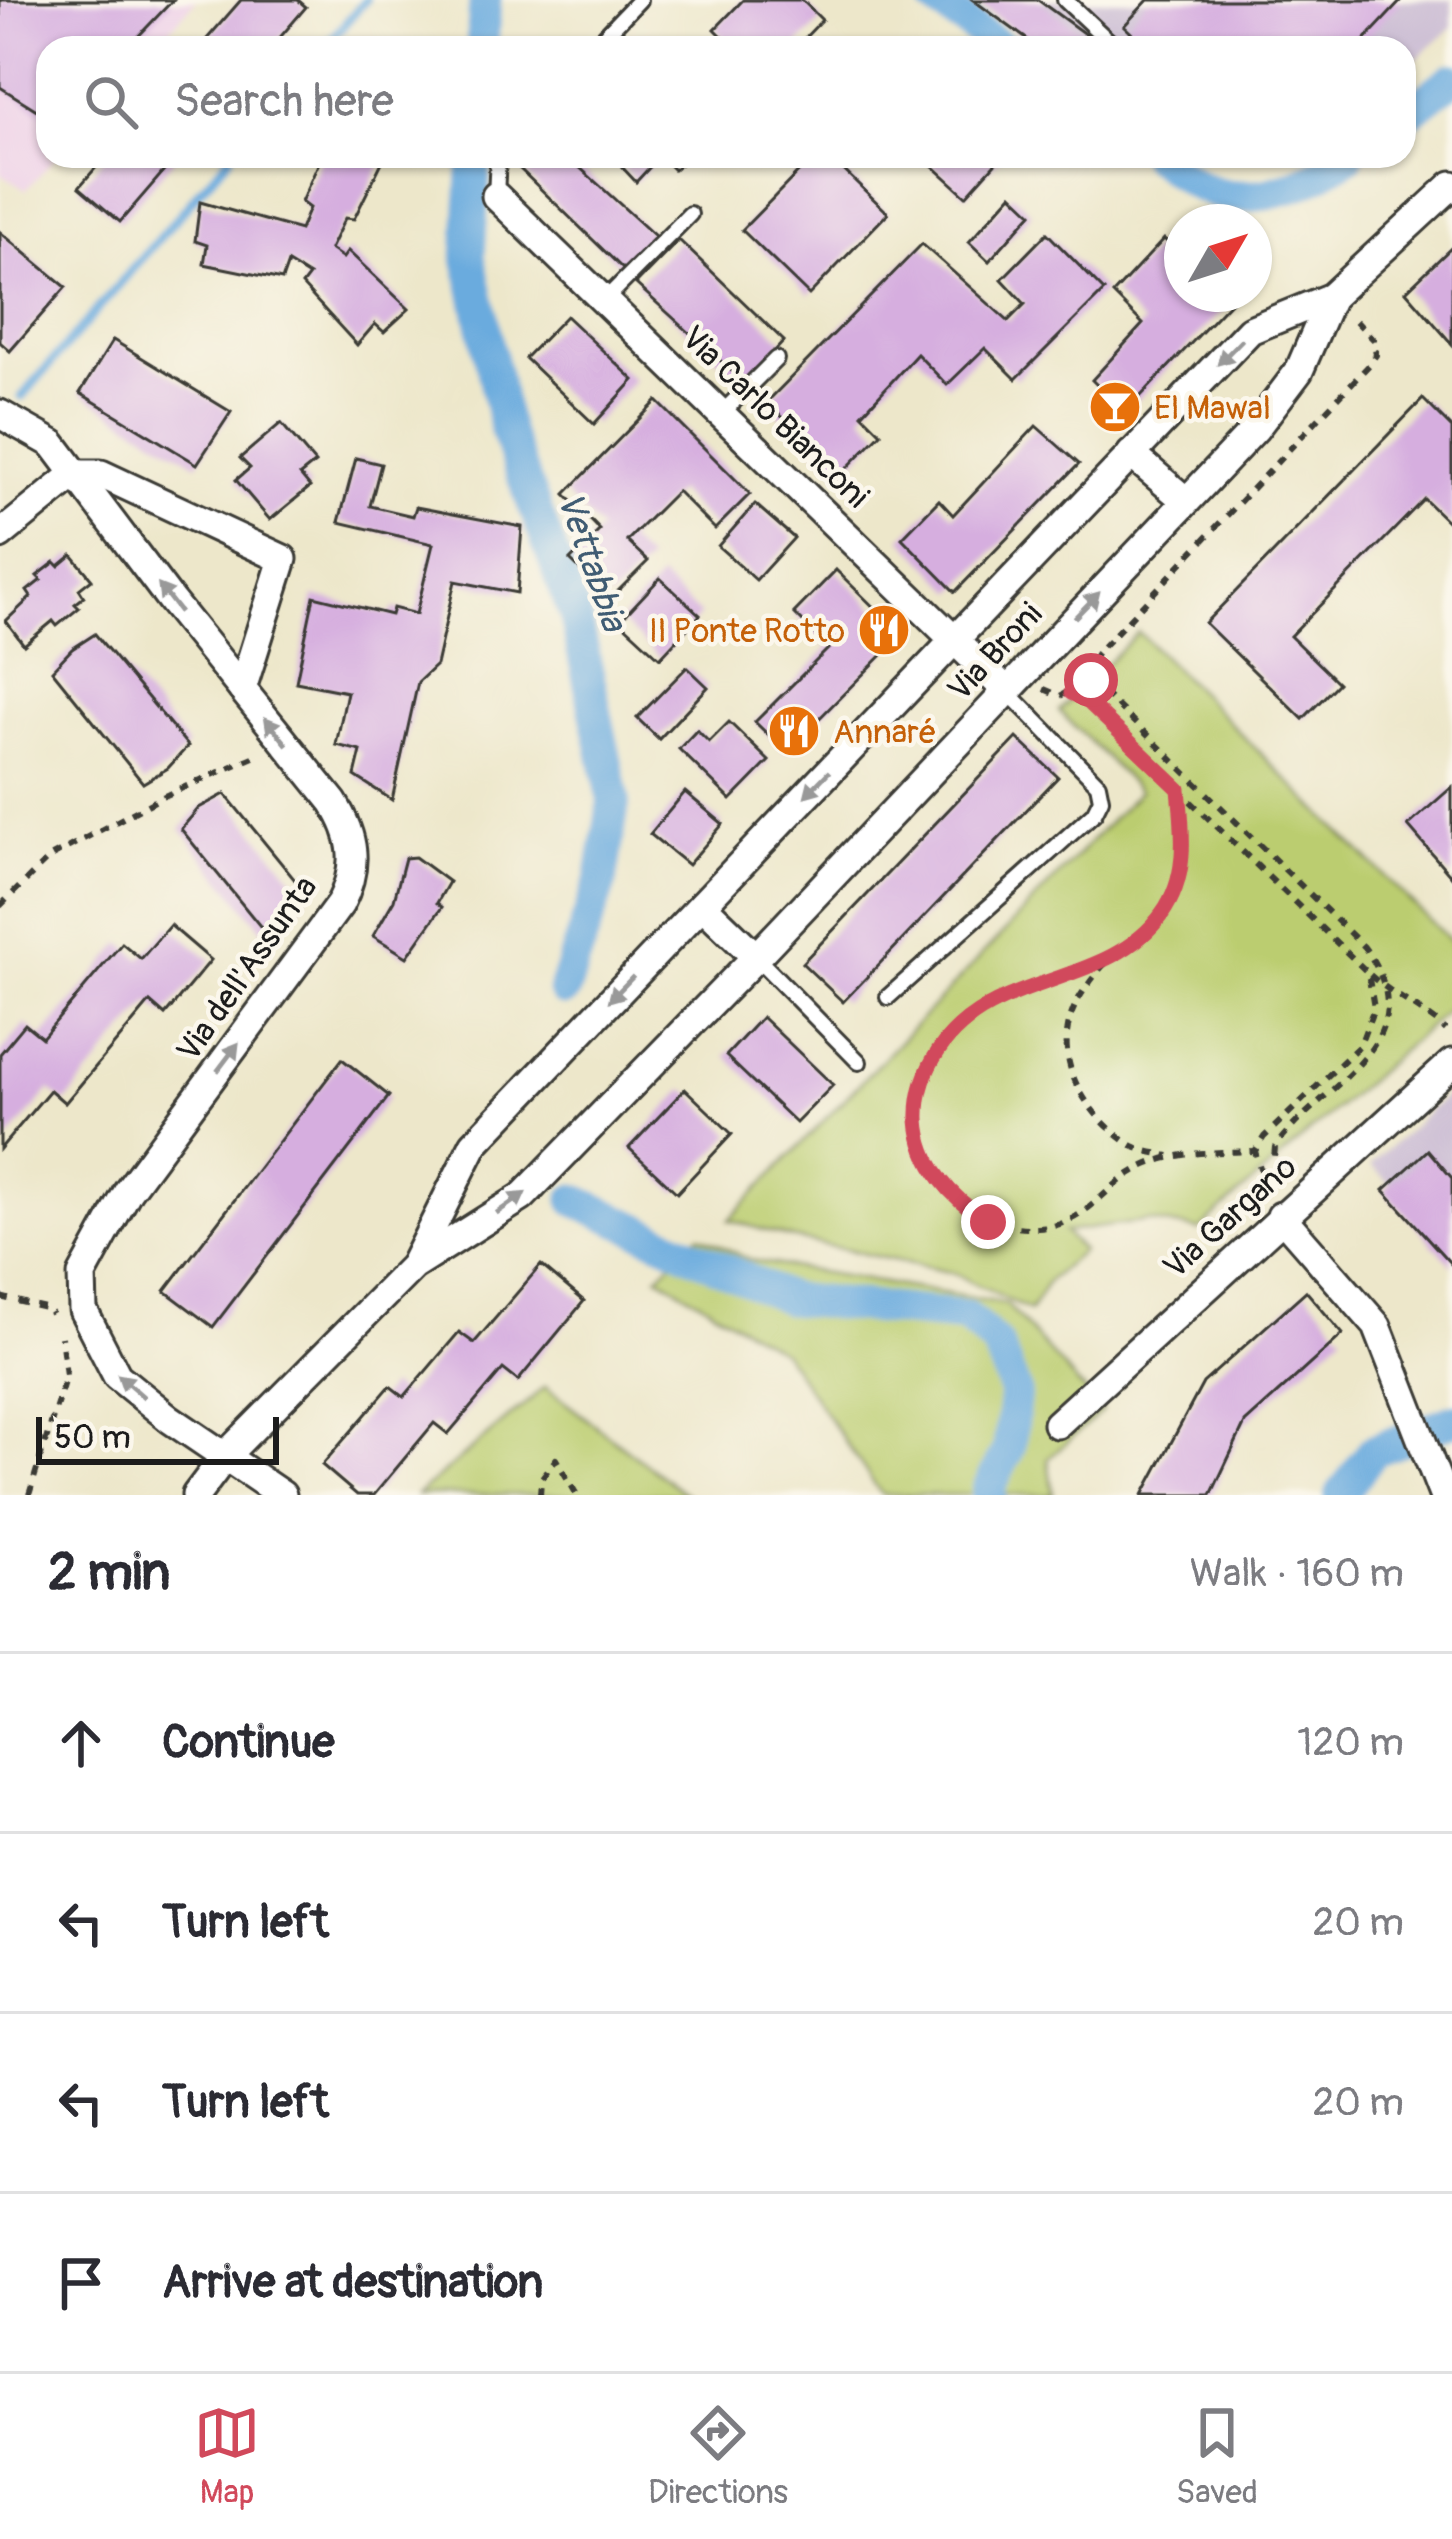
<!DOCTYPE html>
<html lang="en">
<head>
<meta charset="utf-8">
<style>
	:root { --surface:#fff; --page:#f2f2f3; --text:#2b2b33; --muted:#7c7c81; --line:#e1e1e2; --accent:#d1495b }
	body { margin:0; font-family:Pangolin,sans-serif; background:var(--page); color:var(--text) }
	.compass { position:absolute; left:1164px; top:204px; width:108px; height:108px; border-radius:50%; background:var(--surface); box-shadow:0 3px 9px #0004; rotate:51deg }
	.scale { position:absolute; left:36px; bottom:30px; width:243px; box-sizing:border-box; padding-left:12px; border:6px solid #1c1c1c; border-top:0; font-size:33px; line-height:42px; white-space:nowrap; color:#1c1c1c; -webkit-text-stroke:9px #fbf7ec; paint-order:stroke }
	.stop { position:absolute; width:36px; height:36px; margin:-27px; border:9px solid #d1495b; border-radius:50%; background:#fff }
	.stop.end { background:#d1495b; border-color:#fff; box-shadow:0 3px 12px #0008 }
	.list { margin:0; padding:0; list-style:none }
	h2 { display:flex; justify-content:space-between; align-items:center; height:156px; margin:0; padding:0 48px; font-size:51px }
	h2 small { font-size:39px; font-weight:400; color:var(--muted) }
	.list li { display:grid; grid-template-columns:78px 1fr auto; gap:36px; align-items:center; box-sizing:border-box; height:180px; padding:0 48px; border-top:3px solid var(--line) }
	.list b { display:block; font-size:45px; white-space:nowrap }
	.list em { font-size:39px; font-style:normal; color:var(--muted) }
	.icon { flex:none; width:66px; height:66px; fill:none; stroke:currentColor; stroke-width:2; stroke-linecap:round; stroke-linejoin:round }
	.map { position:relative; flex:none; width:1452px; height:1495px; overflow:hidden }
	.search { position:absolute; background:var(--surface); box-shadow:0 3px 9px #0004; left:36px; right:36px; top:36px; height:132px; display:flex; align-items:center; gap:30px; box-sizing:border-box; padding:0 42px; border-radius:36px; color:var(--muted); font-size:45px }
	.sheet { height:876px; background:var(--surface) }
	nav { display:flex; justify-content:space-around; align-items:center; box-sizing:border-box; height:168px; border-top:3px solid var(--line); background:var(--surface); font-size:33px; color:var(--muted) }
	nav a { display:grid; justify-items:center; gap:6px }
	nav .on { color:var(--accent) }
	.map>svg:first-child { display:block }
	.built { fill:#eed0e8 }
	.industrial { fill:#ccbed4 }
	.green { fill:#bbcd70; stroke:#6c7446; stroke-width:3 }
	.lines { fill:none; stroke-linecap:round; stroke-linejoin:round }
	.stream { stroke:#6babde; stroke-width:9 }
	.canal { stroke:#6babde; stroke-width:33 }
	.building { fill:#d6aedf }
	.lane-casing { stroke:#3b3a36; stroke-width:20 }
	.street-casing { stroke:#3b3a36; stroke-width:33 }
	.path { stroke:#3b3a36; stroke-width:6; stroke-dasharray:9 9; stroke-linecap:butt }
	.lane { stroke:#fff; stroke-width:14 }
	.street { stroke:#fff; stroke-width:27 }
	.oneway { fill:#999 }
	.route { stroke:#d1495b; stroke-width:15 }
	.labels { text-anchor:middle; stroke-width:9; stroke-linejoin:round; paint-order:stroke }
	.food-label { font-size:33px; fill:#c56008; stroke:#fbf7ec; text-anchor:start }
	.street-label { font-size:33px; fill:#1c1c1c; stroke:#fbf7ec }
	.water-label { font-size:36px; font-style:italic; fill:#405c73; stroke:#fbf7ec }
</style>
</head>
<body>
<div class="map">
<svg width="1452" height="1495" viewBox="0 0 1452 1495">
	<rect width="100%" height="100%" fill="#fbf7ec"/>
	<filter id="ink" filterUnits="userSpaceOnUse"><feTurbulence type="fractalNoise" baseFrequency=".00833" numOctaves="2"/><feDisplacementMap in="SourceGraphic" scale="24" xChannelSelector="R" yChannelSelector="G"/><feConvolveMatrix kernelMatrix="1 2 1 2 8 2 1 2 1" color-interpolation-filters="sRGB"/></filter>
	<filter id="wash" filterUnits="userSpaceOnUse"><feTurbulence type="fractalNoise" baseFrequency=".004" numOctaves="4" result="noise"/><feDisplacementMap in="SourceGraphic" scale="48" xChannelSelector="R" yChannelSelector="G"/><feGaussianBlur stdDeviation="2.7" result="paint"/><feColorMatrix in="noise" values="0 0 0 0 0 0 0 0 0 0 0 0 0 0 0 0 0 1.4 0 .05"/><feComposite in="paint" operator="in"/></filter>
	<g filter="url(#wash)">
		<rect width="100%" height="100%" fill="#ede7ca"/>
		<!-- built -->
		<path class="built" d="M0,0H196L153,48H48V156H57L26,190L0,173Z"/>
		<!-- industrial -->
		<g class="industrial">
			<path d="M973,0H1452V28L1404,70V48H1039Z"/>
			<path d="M1452,1090V1261L1399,1192L1370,1165Z"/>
		</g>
		<!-- green -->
		<g class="green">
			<path d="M1138,632L1452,943V1006L1199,1230L1148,1221L1064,1232L1082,1251L1048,1281L1030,1311L953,1273L791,1238L729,1220L1139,791L1059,711Z"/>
			<path d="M699,1235L750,1260L1006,1304L1102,1411L1048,1459L1053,1495H882L782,1351L658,1276Z"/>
			<path d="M545,1387L687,1495H417Z"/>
		</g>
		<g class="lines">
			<!-- stream -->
			<g class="stream">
				<path d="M324,48L365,0"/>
				<path d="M22,397L230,156"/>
				<path d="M975,1495L988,1490"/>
			</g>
			<!-- canal -->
			<g class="canal">
				<path d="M934,0L1002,48"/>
				<path d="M482,48L485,0"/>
				<path d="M1404,116L1452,79"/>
				<path d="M475,156L469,257L506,431L576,618L614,800L601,881L564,990"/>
				<path d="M1156,156C1168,165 1181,176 1195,184C1246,212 1305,186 1348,156"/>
				<path d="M575,1200L789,1299L966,1317L997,1345L1015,1391L1009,1448L988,1490L990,1495"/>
				<path d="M1341,1495L1373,1451L1452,1420"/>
			</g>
		</g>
		<g id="blocks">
			<!-- building -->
			<g class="building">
				<path d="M0,0H173L127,48H48V117L0,87Z"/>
				<path d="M241,0H298L306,7L271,48H199Z"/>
				<path d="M743,0H802L822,20L795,48H734L715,29Z"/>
				<path d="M973,0H1038L1104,48H1039Z"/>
				<path d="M1148,0H1402L1357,48H1147L1124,26Z"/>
				<path d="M106,156H177L120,222L79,187Z"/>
				<path d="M322,156H385L354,219L345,218L330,249L343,258L348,251L409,309L384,332L375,324L357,345L302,285L309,276L288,263L282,280L204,264L207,245L195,241L200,202L300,230L309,208L301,202Z"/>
				<path d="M531,156H567L656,237L623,269L519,168Z"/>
				<path d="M632,156H689L674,170L660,156L636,182L622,167Z"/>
				<path d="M814,156H829L888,213L809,295L742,230Z"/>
				<path d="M922,156H1002L966,196Z"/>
				<path d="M1012,194L1032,213L989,261L969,242Z"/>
				<path d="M0,232L66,287L10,351L0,342Z"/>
				<path d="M1047,233L1104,291L1016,379L985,348L947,385L917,354L862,414L881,433L841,474L767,402L922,244L1008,321L1025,304L1002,279Z"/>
				<path d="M1164,239L1182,254V294H1238L1116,422L1100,405L1108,396L1092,380L1143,324L1113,294Z"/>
				<path d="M679,240L784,341L745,383L636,284Z"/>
				<path d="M1452,247V344L1406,291Z"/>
				<path d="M566,316L634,380L594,424L525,358Z"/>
				<path d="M113,340L231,412L197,464L80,393Z"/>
				<path d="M1423,399L1452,428V526L1424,499L1290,636L1338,683L1303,719L1205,623Z"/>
				<path d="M657,401L750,494L715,529L677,491L627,541L648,561L610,599L570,560L600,530L565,494Z"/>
				<path d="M281,423L315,463L300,475L310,487L270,520L236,480L250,468L240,458Z"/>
				<path d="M1036,426L1079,464L955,592L902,538L939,500L953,515Z"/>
				<path d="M356,458L381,464L370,506L413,516L416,507L522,527L517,593L455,581L436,665L418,682L392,800L355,776L361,751L336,745L347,692L296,682L314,596L391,615L393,608L416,614L433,544L339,522Z"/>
				<path d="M755,504L794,538L756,580L718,546Z"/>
				<path d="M72,555L92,579L79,589L84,597L75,604L79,608L57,626L53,621L24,645L6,621L31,597L27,591L41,580L37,576L55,562L59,566Z"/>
				<path d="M836,570L902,635L786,752L755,722L829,648L794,613Z"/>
				<path d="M660,578L700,615L660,658L620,621Z"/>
				<path d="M95,634L188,746L168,768L143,783L52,670L72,649Z"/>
				<path d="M687,667L708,687L659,739L637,718Z"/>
				<path d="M729,722L769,761L731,800L679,749L697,730L709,742Z"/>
				<path d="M1017,738L1058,777L843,1002L802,963Z"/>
				<path d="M1452,787V877L1408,826Z"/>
				<path d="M685,792L723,824L688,865L650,834Z"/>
				<path d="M225,794L308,896L291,920L264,931L181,829L199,808Z"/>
				<path d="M415,857L449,882L437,903L442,907L407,957L373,936L394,900L405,858Z"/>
				<path d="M170,925L211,960L165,1015L150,1002L65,1103L50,1090L0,1149V1054L25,1024L42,1038L122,943L141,959Z"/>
				<path d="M762,1017L833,1085L796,1123L726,1056Z"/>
				<path d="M342,1059L389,1096L213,1327L165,1291Z"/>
				<path d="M685,1089L732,1134L677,1193L629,1148Z"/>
				<path d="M1428,1150L1452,1178V1265L1384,1190Z"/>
				<path d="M541,1265L584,1301L518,1381L503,1369L448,1434L434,1423L374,1495H357L322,1465L390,1386L404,1397L459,1332L474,1343Z"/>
				<path d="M1306,1291L1343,1334L1245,1423L1211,1495H1143L1203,1383Z"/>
			</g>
		</g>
	</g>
	<g filter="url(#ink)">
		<use href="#blocks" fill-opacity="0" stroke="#3b3a36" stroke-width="3"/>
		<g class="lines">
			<!-- lane casing -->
			<g class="lane-casing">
				<g id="lane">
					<path d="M1065,0L1116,48"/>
					<path d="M593,48L639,0"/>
					<path d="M496,196L498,156"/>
					<path d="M605,300L690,214"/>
					<path d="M721,414L776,359"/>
					<path d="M756,957L859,1062"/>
					<path d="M888,997L1094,813L1101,799L1098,784L1006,690"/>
				</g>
			</g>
			<!-- street casing -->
			<g class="street-casing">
				<g id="street">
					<path d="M496,196L1006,690"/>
					<path d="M0,414L53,444L172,602L333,802C355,837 359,866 340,904L128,1191L82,1275L83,1310L117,1376L170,1419L282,1495"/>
					<path d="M1131,454L1186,501"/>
					<path d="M75,474H101L283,559L242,689"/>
					<path d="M0,535L75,474"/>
					<path d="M702,905L756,957"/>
					<path d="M1281,1216L1377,1326L1443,1495"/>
					<path d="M415,1262L474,1144L1250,330L1331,297L1452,185"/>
					<path d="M1057,1424L1452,1063"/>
					<path d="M196,1495L226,1455L413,1266L522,1197L756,957L1255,429L1299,371L1331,297"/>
				</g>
			</g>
			<!-- path -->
			<g class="path">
				<path d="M1091,680L1364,947C1435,1043 1322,1082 1275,1147L1274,1159L1287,1178"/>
				<path d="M1044,689L1060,696L1091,680L1090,667L1096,654L1369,365L1376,355L1374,340L1351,316"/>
				<path d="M1071,693L1086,700L1368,973L1374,1008L1360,1045L1264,1137L1255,1151L1260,1168L1273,1185"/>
				<path d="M1179,789C1183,835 1190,883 1156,920C1142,936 1126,950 1107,960C1035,995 924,1000 918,1108C917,1140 929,1167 949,1191C972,1219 1003,1229 1038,1228C1085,1226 1101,1189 1138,1169C1174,1150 1215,1153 1255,1151"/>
				<path d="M0,906L50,857L162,797L258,755"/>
				<path d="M1105,963C1092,979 1076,998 1070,1019C1055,1069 1092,1121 1133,1146C1144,1152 1158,1153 1169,1156"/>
				<path d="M1370,975C1395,997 1425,1010 1446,1030"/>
				<path d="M0,1297L49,1309L52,1314"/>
				<path d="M29,1495L66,1375L61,1337"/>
				<path d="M540,1495L541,1479L556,1459L577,1495"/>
			</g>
			<!-- lane -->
			<use href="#lane" class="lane"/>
			<!-- street -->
			<use href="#street" class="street"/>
		</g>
		<!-- one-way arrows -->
		<defs><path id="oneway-solid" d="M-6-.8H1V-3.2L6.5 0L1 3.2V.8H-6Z" transform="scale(3)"/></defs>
		<g class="oneway">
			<use href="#oneway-solid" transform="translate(1230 352) rotate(134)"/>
			<use href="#oneway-solid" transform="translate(169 598) rotate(-128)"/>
			<use href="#oneway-solid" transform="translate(1087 605) rotate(-46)"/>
			<use href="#oneway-solid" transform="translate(276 731) rotate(-129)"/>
			<use href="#oneway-solid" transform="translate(817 784) rotate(134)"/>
			<use href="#oneway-solid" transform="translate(621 989) rotate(134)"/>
			<use href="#oneway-solid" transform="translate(228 1057) rotate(-53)"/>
			<use href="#oneway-solid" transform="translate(511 1203) rotate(-35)"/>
			<use href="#oneway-solid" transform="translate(131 1386) rotate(-139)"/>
		</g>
	</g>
	<g class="lines" filter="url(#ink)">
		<!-- route -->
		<path class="route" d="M988,1222C951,1197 921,1166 918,1120C917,1094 924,1072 939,1050C992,971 1107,990 1162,914C1189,876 1183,833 1179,789L1086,700L1071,693L1091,680"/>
	</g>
	<!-- icons -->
	<defs>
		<g id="bar-disc" transform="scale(2.7)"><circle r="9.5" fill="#e8710a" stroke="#fbf7ec"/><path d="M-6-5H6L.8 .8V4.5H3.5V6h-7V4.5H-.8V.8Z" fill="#fff"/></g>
		<g id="restaurant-disc" transform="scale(2.7)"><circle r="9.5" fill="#e8710a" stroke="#fbf7ec"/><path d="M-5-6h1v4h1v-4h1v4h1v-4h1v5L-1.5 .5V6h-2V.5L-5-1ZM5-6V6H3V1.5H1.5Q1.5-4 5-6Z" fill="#fff"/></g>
	</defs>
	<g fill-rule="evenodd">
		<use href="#bar-disc" x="1115" y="407"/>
		<use href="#restaurant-disc" x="884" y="630"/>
		<use href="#restaurant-disc" x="794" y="731"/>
	</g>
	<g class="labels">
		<!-- food labels -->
		<g class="food-label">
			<text x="1154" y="419">El Mawal</text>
			<text x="845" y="642" text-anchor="end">Il Ponte Rotto</text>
			<text x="833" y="743">Annaré</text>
		</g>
		<!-- street labels -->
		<g class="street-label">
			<text transform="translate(776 416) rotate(44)" y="12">Via Carlo Bianconi</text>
			<text transform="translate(994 651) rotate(-47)" y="12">Via Broni</text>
			<text transform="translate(246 968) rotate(-55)" y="12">Via dell'Assunta</text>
			<text transform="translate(1229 1216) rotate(-42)" y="12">Via Gargano</text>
		</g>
		<!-- water labels -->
		<g class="water-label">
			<text transform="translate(593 561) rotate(71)" y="13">Vettabbia</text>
		</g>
	</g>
</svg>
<svg class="compass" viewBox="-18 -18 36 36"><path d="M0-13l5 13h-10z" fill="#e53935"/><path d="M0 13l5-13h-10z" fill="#7c7c81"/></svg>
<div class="scale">50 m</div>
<div class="stop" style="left:1091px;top:680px"></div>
<div class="stop end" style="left:988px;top:1222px"></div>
<div class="search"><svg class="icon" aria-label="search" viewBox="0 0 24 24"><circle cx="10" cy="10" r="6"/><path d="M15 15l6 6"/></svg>Search here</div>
</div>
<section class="sheet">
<h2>2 min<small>Walk · 160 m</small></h2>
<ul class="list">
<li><svg class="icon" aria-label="ahead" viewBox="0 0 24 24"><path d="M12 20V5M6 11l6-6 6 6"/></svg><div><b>Continue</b></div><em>120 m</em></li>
<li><svg class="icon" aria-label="left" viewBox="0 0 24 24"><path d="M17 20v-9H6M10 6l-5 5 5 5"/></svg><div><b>Turn left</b></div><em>20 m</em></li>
<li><svg class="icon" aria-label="left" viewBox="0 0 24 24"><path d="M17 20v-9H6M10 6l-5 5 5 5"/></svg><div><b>Turn left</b></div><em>20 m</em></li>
<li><svg class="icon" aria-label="arrive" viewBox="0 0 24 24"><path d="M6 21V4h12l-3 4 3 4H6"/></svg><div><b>Arrive at destination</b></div></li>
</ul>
</section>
<nav>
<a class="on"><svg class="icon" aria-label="map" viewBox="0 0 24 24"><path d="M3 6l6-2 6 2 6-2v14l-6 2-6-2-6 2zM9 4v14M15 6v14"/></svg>Map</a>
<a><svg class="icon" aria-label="directions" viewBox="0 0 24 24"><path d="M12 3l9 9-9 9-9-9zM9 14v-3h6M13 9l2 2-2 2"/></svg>Directions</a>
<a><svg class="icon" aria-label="saved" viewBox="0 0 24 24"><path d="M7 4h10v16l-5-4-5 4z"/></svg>Saved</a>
</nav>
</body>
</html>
